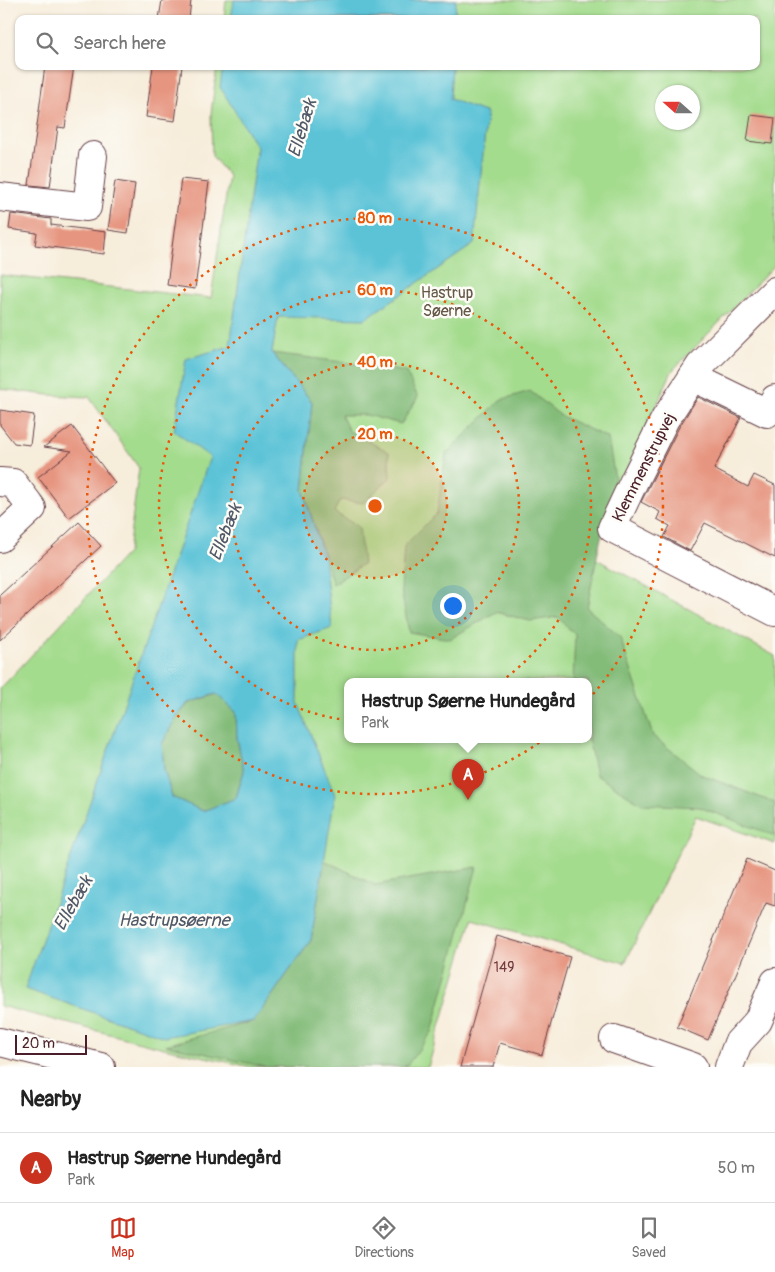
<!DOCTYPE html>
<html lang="en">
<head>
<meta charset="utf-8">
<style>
	:root { --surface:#fff; --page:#f6f6f6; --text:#222; --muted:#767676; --line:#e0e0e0; --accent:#c8321e }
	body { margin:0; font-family:Pangolin,sans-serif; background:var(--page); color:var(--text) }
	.compass { position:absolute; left:655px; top:85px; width:45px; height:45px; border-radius:50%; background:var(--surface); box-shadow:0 1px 4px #0004; rotate:291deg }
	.scale { position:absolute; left:15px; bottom:12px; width:72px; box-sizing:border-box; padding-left:5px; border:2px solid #4a1f2b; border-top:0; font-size:14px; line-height:18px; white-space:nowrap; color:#4a1f2b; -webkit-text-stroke:4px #fdfcf7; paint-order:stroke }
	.you { position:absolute; left:452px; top:605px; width:18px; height:18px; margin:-12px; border:4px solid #fff; border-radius:50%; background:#1a73e8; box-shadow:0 0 0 8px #1a73e833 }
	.badge { display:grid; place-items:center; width:32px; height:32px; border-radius:50%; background:var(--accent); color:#fff; font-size:16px; font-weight:700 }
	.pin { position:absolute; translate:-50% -41px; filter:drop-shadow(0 1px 2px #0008) }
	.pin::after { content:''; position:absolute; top:26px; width:18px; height:15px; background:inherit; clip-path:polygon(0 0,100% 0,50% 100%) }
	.popup { position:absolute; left:344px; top:678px; width:248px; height:65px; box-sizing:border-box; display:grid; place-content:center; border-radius:10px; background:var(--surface); filter:drop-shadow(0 1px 4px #0005); font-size:16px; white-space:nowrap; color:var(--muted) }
	.popup b { font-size:19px; color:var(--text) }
	.popup::after { content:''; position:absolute; left:50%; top:100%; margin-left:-10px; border:10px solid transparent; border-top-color:var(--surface) }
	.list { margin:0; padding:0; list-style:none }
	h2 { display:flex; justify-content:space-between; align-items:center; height:65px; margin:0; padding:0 20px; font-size:21px }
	h2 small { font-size:16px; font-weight:400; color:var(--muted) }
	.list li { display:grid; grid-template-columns:32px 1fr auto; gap:15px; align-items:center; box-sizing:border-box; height:70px; padding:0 20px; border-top:1px solid var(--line) }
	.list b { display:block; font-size:19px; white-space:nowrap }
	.list p { margin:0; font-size:16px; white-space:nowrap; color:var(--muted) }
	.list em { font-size:16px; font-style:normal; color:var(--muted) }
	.icon { flex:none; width:28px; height:28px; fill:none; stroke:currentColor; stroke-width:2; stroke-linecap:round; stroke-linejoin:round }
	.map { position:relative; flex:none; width:775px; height:1067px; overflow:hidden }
	.search { position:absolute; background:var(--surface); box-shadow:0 1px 4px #0004; left:15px; right:15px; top:15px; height:55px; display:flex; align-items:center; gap:12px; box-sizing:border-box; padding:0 18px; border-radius:10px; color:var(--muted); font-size:19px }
	.sheet { height:135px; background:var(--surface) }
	nav { display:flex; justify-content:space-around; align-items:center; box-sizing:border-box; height:70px; border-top:1px solid var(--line); background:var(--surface); font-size:14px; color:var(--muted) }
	nav a { display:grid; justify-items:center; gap:2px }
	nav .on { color:var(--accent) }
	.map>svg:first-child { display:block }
	.green { fill:#a4dc8e; stroke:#777e5c; fill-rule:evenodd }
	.forest { fill:#83bc79; stroke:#666e52 }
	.water { fill:#5bc3d7; stroke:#527181; fill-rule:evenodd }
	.building { fill:#e69580 }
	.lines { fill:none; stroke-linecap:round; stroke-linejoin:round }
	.minor-casing { stroke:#643e45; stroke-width:30 }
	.minor { stroke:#fff; stroke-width:28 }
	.ring { fill:none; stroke:#e8590c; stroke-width:2.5; stroke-dasharray:2.5 5 }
	.labels { text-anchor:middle; stroke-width:5; stroke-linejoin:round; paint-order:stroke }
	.number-label { font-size:14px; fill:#713c40 }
	.park-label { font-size:16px; fill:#655849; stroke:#fdfcf7 }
	.street-label { font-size:16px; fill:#4a1f2b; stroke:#fdfcf7 }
	.water-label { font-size:18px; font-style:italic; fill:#505867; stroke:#fdfcf7 }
	.centre { fill:#e8590c; stroke:#fdfcf7; stroke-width:2.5 }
	.ring-label { font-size:15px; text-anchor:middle; font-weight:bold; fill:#e8590c; stroke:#fdfcf7; stroke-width:5; stroke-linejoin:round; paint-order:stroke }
</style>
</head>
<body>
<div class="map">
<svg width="775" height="1067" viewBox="0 0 775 1067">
	<rect width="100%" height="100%" fill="#fdfcf7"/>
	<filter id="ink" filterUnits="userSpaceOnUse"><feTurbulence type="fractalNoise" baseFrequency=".02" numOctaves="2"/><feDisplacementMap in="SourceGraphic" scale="10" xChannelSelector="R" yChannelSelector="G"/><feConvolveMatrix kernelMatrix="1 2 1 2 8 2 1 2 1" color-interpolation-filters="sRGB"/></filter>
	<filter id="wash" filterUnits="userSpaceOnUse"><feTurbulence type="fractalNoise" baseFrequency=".0096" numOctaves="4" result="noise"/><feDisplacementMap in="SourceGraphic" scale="20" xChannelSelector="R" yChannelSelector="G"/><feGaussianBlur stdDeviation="1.12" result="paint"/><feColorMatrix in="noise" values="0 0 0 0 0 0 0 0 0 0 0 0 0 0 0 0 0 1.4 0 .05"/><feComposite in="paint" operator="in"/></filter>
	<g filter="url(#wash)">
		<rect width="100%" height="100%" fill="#f7eddb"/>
		<!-- green -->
		<path class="green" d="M226,0H775V265L672,371L589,555L775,656V844L696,816L625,963L472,919L428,1067H251L168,1049L0,1006V689L128,552L139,468L89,397L49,395L0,389V275L211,298L229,176L212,156L211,114L217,66H756V19H224ZM662,92H692V122H662ZM348,681H588V739H348Z"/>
		<!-- forest -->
		<g class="forest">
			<path d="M272,353L358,364L406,372L418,397L401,424L366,415H341L349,431L389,452L390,478L363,503L340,500L334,512L359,527L363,564L333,584L303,490L312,402Z"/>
			<path d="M530,391L561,416L608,438L615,479L599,546L587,608L620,637L653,736L702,775L775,803V836L699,807L642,804L596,775L588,738V681H573L575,635L558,617L530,621L496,612L450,639L409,632L401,590L404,546L437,513L446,454L500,400Z"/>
			<path d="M217,694L236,712L237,738L244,771L236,798L203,811L172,797L164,770L162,744L175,719L189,703Z"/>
			<path d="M324,860L375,885L477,867L432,1032L408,1064L403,1067H266L166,1045L254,1021L311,940Z"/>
		</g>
		<!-- water -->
		<g class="water">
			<path d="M234,0H456L455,19H231Z"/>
			<path d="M223,66H452L450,99L487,113L474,244L365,319L278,317L272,353L312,402L303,490L324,557L332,628L298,640V703L335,795L311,940L254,1021L164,1037L25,989L210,457L174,431L186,359L230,346L257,147L220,87ZM216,694L236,712L237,738L244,771L236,798L203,811L172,797L164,770L162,744L175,719L188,703Z"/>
		</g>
		<g id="blocks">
			<!-- building -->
			<g class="building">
				<path d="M162,0H191L189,19H159Z"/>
				<path d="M45,66H74L65,128L58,127L50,187L29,185Z"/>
				<path d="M153,66H182L175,121L146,117Z"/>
				<path d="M751,115L775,118L772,144L747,141Z"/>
				<path d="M181,179L209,182L195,289L167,285Z"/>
				<path d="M115,181L135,184L128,233L108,230Z"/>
				<path d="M11,214L51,219V225L106,232L104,254L35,245L37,233L9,229Z"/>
				<path d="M698,397L741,418L714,469L748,487L754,475L775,485V558L705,523L690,551L664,537L670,526L657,519L660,512L641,502L679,427Z"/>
				<path d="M0,410L34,415L30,445L14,443L0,425Z"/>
				<path d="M72,426L115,483L69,518L38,477L72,451L44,447Z"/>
				<path d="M79,522L101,546L0,640V595Z"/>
				<path d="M747,859L775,871V906L766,903L708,1040L677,1027Z"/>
				<path d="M497,936L570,957L542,1055L500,1043L493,1067H460Z"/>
			</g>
		</g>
	</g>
	<g filter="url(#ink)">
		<use href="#blocks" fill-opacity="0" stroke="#643e45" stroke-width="1"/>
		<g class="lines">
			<!-- minor casing -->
			<g class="minor-casing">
				<g id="minor">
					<path d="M0,197L87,207L93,156"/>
					<path d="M775,291L700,366L665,419L634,481L612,528L775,612"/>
					<path d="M693,377L767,413L775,399"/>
					<path d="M0,482L13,483L32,508L0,538"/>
					<path d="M614,1039L693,1067"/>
					<path d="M0,1042L101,1067"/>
					<path d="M729,1067L738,1043L758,1021L775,982"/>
				</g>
			</g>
			<!-- minor -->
			<use href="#minor" class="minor"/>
		</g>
	</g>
	<!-- distance rings -->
	<circle cx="375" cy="506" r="72" fill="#e8590c" fill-opacity=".12"/>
	<g class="ring">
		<circle cx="375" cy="506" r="72"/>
		<circle cx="375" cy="506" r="144"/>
		<circle cx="375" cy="506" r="216"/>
		<circle cx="375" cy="506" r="288"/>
	</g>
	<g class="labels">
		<!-- number labels -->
		<g class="number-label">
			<text x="504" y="972">149</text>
		</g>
		<!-- park labels -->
		<g class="park-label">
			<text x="447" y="298">Hastrup<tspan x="447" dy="18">Søerne</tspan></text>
		</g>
		<!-- street labels -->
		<g class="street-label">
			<text transform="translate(643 467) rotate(-63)" y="6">Klemmenstrupvej</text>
		</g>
		<!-- water labels -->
		<g class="water-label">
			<text transform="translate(302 128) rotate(-73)" y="6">Ellebæk</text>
			<text transform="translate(225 532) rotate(-68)" y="6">Ellebæk</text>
			<text transform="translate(73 903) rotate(-60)" y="6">Ellebæk</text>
			<text x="174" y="926">Hastrupsøerne</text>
		</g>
	</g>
	<circle cx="375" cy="506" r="8" class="centre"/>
	<g class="ring-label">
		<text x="375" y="223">80 m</text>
		<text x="375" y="295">60 m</text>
		<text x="375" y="367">40 m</text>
		<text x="375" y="439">20 m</text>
	</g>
</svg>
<svg class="compass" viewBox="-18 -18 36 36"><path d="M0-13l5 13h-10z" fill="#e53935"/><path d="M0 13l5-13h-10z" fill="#767676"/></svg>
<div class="scale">20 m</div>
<div class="you"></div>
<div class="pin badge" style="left:468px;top:800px">A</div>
<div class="popup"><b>Hastrup Søerne Hundegård</b>Park</div>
<div class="search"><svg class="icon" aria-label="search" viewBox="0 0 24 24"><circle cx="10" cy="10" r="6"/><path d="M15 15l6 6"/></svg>Search here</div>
</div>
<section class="sheet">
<h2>Nearby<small></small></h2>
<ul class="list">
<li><span class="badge">A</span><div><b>Hastrup Søerne Hundegård</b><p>Park</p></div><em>50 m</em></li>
</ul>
</section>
<nav>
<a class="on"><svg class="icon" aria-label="map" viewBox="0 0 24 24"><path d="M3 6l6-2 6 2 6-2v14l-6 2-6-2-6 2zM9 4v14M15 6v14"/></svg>Map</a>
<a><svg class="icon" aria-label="directions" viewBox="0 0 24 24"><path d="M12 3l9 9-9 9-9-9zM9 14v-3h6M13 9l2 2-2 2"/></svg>Directions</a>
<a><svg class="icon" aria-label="saved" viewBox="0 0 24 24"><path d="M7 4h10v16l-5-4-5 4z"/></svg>Saved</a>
</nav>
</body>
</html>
